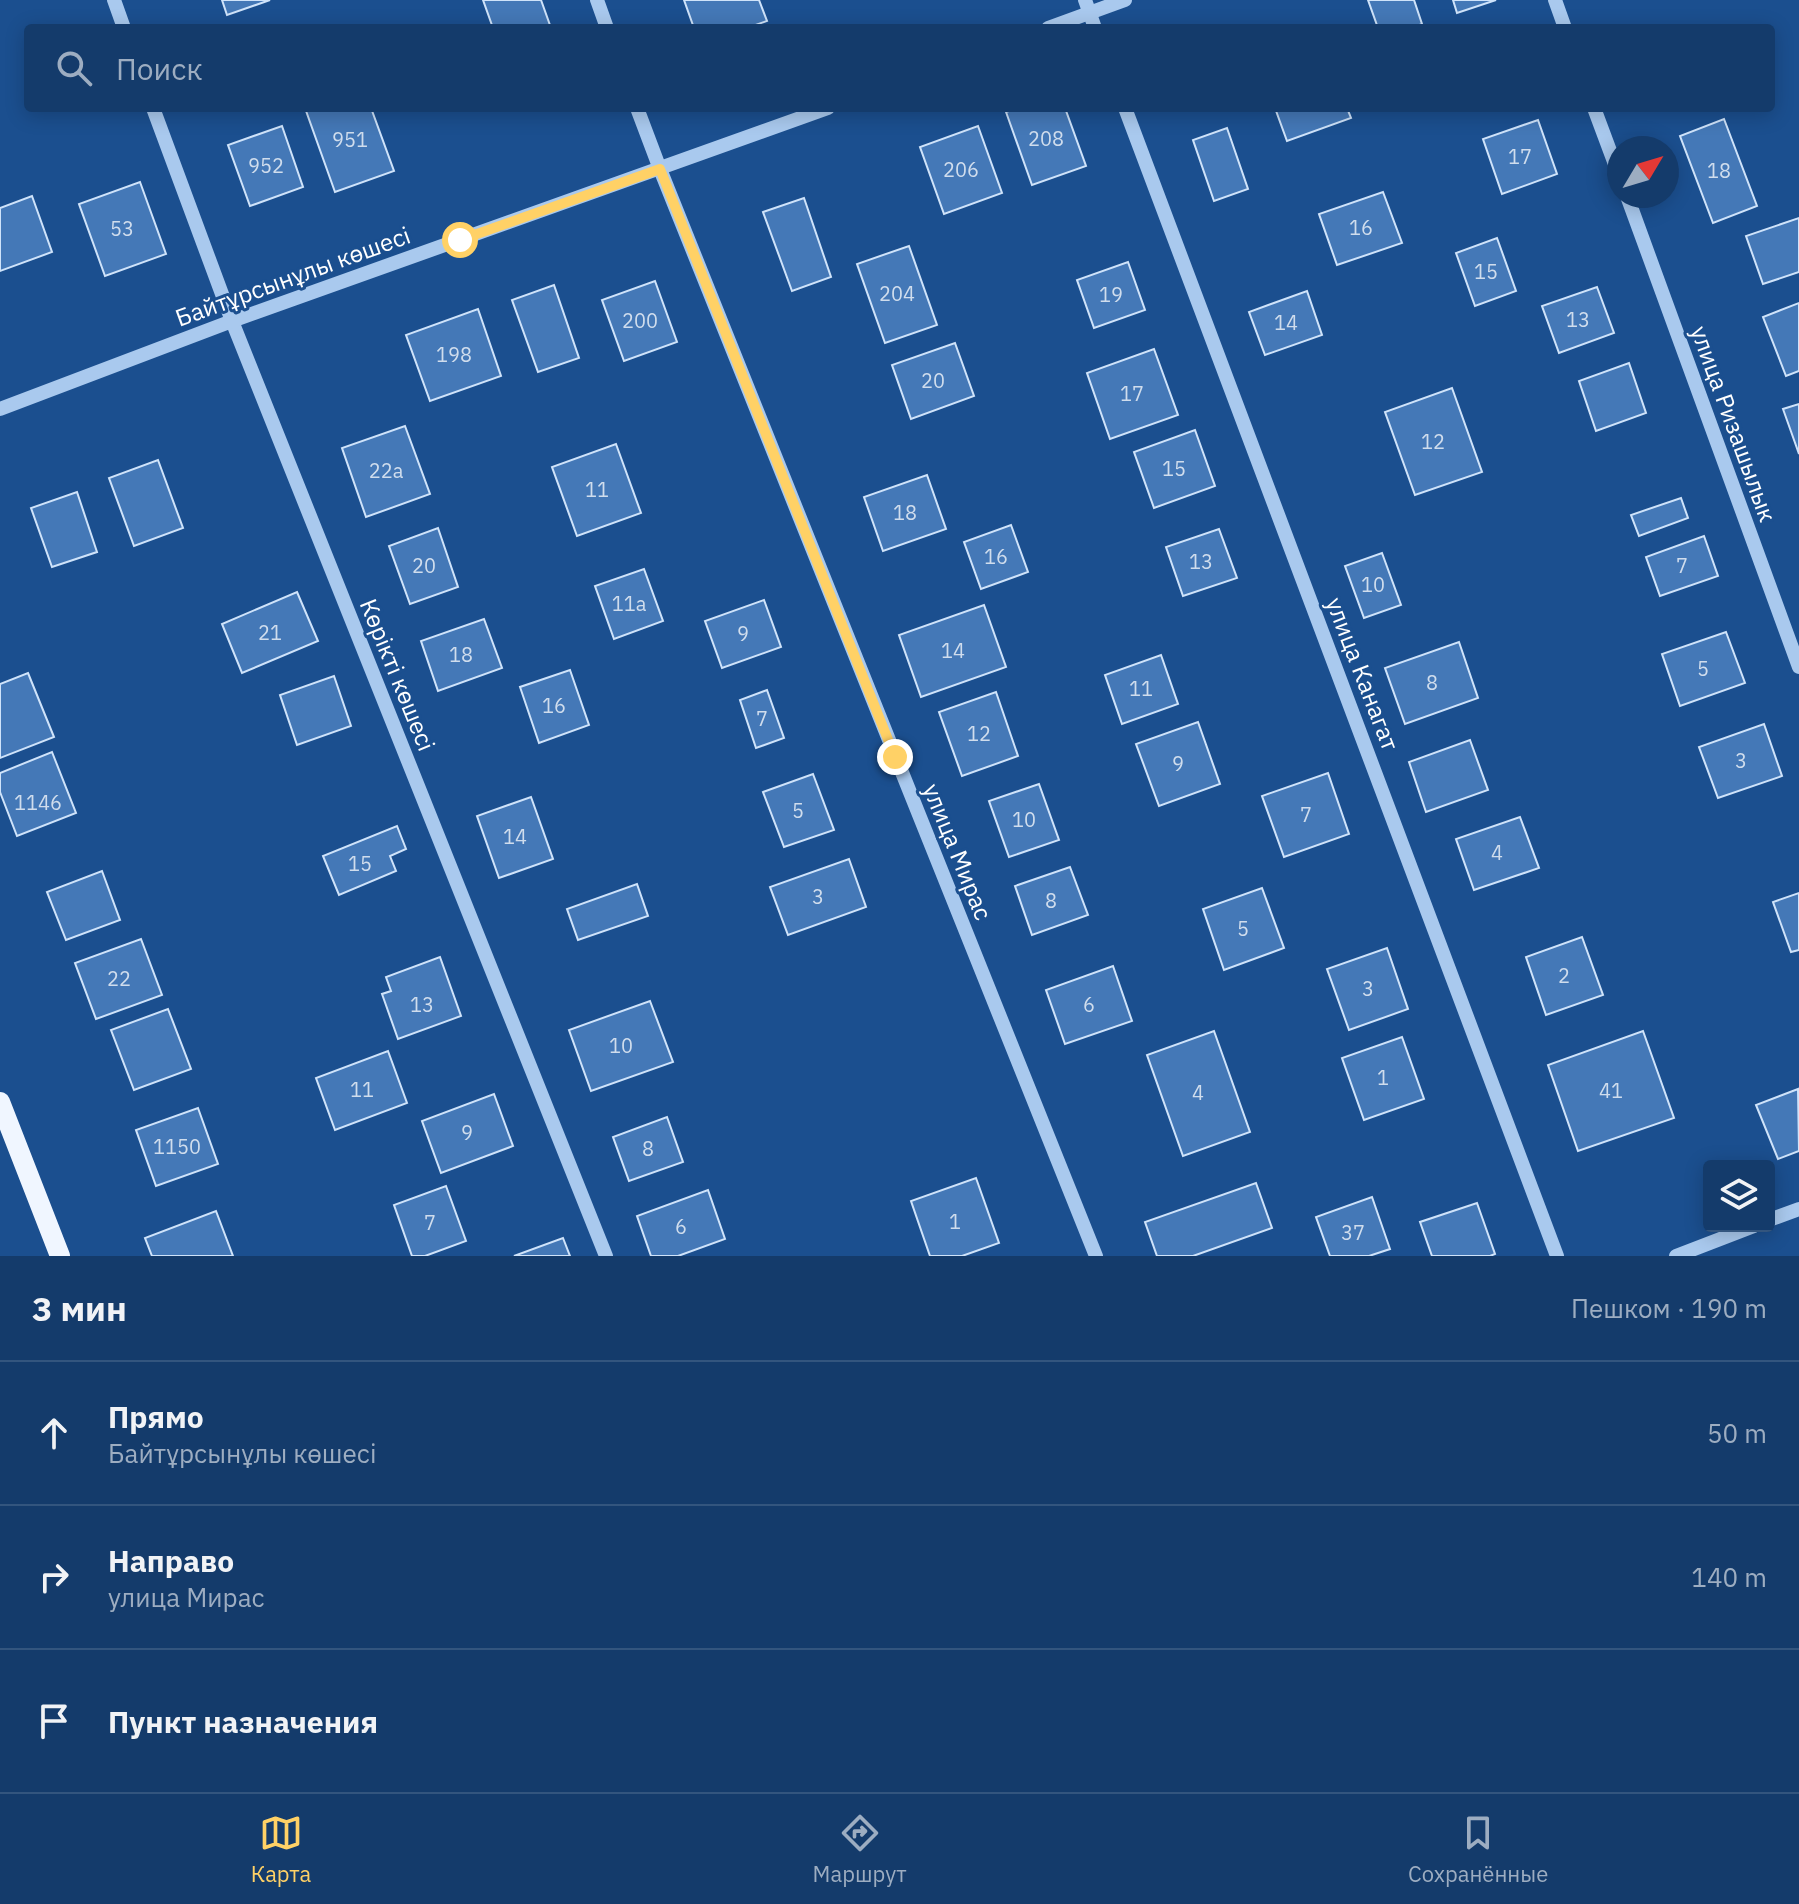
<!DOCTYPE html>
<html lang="ru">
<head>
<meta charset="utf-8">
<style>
	:root { --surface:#143b6b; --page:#1d4271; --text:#f1f3f6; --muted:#9dadc1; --line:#33557e; --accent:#ffd166 }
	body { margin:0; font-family:"IBM Plex Sans",sans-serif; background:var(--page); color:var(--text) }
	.controls { position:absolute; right:24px; bottom:24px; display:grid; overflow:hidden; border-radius:8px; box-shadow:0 4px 20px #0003 }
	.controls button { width:72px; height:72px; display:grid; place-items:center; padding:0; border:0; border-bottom:2px solid var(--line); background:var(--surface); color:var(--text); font:40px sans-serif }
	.compass { position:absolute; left:1607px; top:136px; width:72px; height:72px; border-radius:50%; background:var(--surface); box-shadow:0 4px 20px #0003; rotate:52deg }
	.stop { position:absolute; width:24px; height:24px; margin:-18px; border:6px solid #ffd166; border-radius:50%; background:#fff }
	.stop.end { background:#ffd166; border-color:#fff; box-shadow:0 2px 8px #0008 }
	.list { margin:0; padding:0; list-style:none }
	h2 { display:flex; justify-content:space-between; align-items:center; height:104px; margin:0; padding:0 32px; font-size:34px }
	h2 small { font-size:26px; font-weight:400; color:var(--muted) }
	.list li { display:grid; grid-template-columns:52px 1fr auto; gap:24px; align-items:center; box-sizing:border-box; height:144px; padding:0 32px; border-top:2px solid var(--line) }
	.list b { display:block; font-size:30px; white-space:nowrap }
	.list p { margin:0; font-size:26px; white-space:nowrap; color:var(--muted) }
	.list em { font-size:26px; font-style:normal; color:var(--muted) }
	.icon { flex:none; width:44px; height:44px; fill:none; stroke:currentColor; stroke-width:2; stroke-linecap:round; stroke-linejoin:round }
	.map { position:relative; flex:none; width:1799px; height:1256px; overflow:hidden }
	.search { position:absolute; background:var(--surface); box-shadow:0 4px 20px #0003; left:24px; right:24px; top:24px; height:88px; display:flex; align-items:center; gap:20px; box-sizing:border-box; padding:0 28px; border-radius:8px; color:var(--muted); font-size:30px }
	.sheet { height:536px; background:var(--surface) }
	nav { display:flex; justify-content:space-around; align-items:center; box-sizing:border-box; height:112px; border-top:2px solid var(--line); background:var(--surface); font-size:22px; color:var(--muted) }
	nav a { display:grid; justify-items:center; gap:4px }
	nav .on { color:var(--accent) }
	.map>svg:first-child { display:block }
	.building { fill:#4478b7; stroke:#cfe3fa; stroke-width:2 }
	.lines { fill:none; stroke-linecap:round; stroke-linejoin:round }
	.minor { stroke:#a9c9ee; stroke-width:14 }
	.major { stroke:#f0f6ff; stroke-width:20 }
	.route { stroke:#ffd166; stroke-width:10 }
	.labels { text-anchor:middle; stroke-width:6; stroke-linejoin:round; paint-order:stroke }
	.number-label { font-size:20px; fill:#d0dded }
	.street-label { font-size:24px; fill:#fff; stroke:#1b4f8f }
</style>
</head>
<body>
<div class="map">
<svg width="1799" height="1256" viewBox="0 0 1799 1256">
	<rect width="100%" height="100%" fill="#1b4f8f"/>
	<!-- building -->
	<g class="building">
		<path d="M222,0H270L227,15Z"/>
		<path d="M483,0H541L551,28H493Z"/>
		<path d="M684,0H759L767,21L747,28H694Z"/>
		<path d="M1368,0H1414L1422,24L1412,28H1378Z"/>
		<path d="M1453,0H1496L1457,13Z"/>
		<path d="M305,108H371L394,171L335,192Z"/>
		<path d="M1018,108H1065L1086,166L1032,185L1006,112Z"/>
		<path d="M1275,108H1347L1351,118L1287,141Z"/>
		<path d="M1724,119L1757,206L1713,223L1680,136Z"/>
		<path d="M1538,120L1557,174L1502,194L1483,139Z"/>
		<path d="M282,126L303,187L250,206L228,145Z"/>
		<path d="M978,126L1002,193L944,214L920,147Z"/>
		<path d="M1227,128L1248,189L1214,201L1193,140Z"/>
		<path d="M140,182L166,254L105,276L79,204Z"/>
		<path d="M1383,192L1402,243L1337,265L1319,214Z"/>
		<path d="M32,196L52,252L0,271V208Z"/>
		<path d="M804,198L831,277L792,291L763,212Z"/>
		<path d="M1799,218V272L1763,284L1746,236Z"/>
		<path d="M1497,238L1516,291L1475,306L1456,253Z"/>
		<path d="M909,246L937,325L885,343L857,264Z"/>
		<path d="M1128,262L1145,310L1094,328L1077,280Z"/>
		<path d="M655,281L677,342L624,361L602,300Z"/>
		<path d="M554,285L579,358L538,372L512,300Z"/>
		<path d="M1597,287L1614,333L1559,353L1542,306Z"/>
		<path d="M1307,291L1322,335L1265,355L1249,312Z"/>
		<path d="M1799,303V371L1786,376L1763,317Z"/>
		<path d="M478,309L501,376L430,401L406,335Z"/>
		<path d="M955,343L974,396L911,419L892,365Z"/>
		<path d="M1154,349L1178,415L1110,439L1087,373Z"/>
		<path d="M1629,363L1646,413L1596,431L1579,381Z"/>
		<path d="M1452,388L1482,472L1415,495L1385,412Z"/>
		<path d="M1799,404V454L1783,409Z"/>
		<path d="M405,426L430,494L366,517L342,448Z"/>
		<path d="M1195,430L1215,486L1154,508L1134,452Z"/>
		<path d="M616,444L641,513L577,536L552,467Z"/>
		<path d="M158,460L183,528L134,546L109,478Z"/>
		<path d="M927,475L946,529L883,551L864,497Z"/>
		<path d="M77,492L97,552L52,567L31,508Z"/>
		<path d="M1681,498L1688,518L1639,536L1631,515Z"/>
		<path d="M1011,525L1028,572L981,589L964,542Z"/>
		<path d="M438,528L458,587L410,604L389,546Z"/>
		<path d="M1219,529L1237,578L1183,596L1166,547Z"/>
		<path d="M1704,536L1718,576L1660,596L1646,557Z"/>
		<path d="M1382,553L1401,605L1364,618L1345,566Z"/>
		<path d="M644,569L663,621L614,639L595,586Z"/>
		<path d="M297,592L318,641L242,673L222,624Z"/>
		<path d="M764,600L781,647L722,668L705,621Z"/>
		<path d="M984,605L1006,667L921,697L899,635Z"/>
		<path d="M484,619L502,668L438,691L421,641Z"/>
		<path d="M1726,632L1745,683L1680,706L1662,654Z"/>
		<path d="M1459,642L1478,698L1405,724L1385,668Z"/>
		<path d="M1161,655L1178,704L1122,724L1105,675Z"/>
		<path d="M570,670L589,725L539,743L520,687Z"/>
		<path d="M28,673L54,737L0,758V684Z"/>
		<path d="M334,676L351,726L297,745L280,695Z"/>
		<path d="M767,690L784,738L756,748L740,700Z"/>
		<path d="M996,692L1018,756L962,776L939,712Z"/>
		<path d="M1198,722L1220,784L1159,806L1136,744Z"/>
		<path d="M1764,724L1782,776L1718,798L1699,747Z"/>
		<path d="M1470,740L1488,790L1426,812L1409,762Z"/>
		<path d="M52,752L76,813L17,836L0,792V773Z"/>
		<path d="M1328,773L1349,834L1284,857L1262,796Z"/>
		<path d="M813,774L834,830L784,847L763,792Z"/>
		<path d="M1039,784L1059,840L1009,857L989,801Z"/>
		<path d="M531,797L553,859L499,878L477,816Z"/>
		<path d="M1520,817L1539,868L1474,890L1456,839Z"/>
		<path d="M397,826L406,849L390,856L396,871L339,895L323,856Z"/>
		<path d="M849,859L866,907L788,935L770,887Z"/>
		<path d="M1070,867L1088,915L1032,935L1015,886Z"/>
		<path d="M102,871L120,920L66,940L47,892Z"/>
		<path d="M637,884L648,916L578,940L567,909Z"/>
		<path d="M1262,888L1284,948L1224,970L1203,909Z"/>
		<path d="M1799,893V950L1791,952L1773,902Z"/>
		<path d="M1582,937L1603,995L1546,1015L1526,957Z"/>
		<path d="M141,939L162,995L96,1019L75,963Z"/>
		<path d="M1387,948L1408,1009L1349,1030L1327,969Z"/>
		<path d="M440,957L461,1016L398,1039L382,994L391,991L386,977Z"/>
		<path d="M1113,966L1132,1021L1065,1044L1046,990Z"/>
		<path d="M650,1001L673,1062L591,1091L569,1030Z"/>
		<path d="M168,1009L191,1069L134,1090L111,1030Z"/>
		<path d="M1214,1031L1250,1132L1183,1156L1147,1055Z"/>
		<path d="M1643,1031L1674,1118L1578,1151L1548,1065Z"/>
		<path d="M1402,1037L1424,1099L1364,1120L1342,1058Z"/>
		<path d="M388,1051L407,1103L335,1130L316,1078Z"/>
		<path d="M1798,1089L1799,1151L1778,1159L1756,1105Z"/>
		<path d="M494,1094L513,1146L441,1173L422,1121Z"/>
		<path d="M198,1108L218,1164L156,1186L136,1130Z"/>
		<path d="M667,1117L683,1162L629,1181L613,1137Z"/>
		<path d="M976,1178L999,1243L962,1256H930L911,1201Z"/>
		<path d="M1256,1183L1272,1228L1193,1256H1157L1145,1222Z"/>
		<path d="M446,1186L466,1241L425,1256H412L394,1205Z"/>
		<path d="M708,1190L725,1239L678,1256H651L637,1216Z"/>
		<path d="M1372,1197L1390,1249L1369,1256H1330L1316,1217Z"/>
		<path d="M1477,1203L1495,1254L1490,1256H1432L1420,1222Z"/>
		<path d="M216,1211L233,1256H152L145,1238Z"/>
		<path d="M563,1238L570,1256H514Z"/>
	</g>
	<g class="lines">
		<!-- minor -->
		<g class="minor">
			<path d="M114,0L124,28"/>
			<path d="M597,0L607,28"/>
			<path d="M1085,0L1095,28"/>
			<path d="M1555,0L1565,28"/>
			<path d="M1048,28L1125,0"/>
			<path d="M153,108L232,321L606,1256"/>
			<path d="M637,108L660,169L1096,1256"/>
			<path d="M1125,108L1557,1256"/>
			<path d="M1594,108L1619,175"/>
			<path d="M1627,196L1799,667"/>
			<path d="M0,409L232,321L828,108"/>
			<path d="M1769,1220L1799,1209"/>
			<path d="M1676,1256L1754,1226"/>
		</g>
		<!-- major -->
		<path class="major" d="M0,1102L60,1256"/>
	</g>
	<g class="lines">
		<!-- route -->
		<path class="route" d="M460,240L660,169L895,757"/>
	</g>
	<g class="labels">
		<!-- number labels -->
		<g class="number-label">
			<text x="1046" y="146">208</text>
			<text x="350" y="147">951</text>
			<text x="1520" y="164">17</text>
			<text x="266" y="173">952</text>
			<text x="961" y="177">206</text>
			<text x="1719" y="178">18</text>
			<text x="1361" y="235">16</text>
			<text x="122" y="236">53</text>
			<text x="1486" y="279">15</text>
			<text x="897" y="301">204</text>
			<text x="1111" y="302">19</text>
			<text x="1578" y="327">13</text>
			<text x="640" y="328">200</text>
			<text x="1286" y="330">14</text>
			<text x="454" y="362">198</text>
			<text x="933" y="388">20</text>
			<text x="1132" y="401">17</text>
			<text x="1433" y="449">12</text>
			<text x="1174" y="476">15</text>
			<text x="386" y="478">22а</text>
			<text x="597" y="497">11</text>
			<text x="905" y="520">18</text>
			<text x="996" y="564">16</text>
			<text x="1201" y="569">13</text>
			<text x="424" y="573">20</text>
			<text x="1682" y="573">7</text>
			<text x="1373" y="592">10</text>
			<text x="629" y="611">11а</text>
			<text x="270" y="640">21</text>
			<text x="743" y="641">9</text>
			<text x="953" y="658">14</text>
			<text x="461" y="662">18</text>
			<text x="1703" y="676">5</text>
			<text x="1432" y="690">8</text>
			<text x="1141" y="696">11</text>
			<text x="554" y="713">16</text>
			<text x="762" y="726">7</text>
			<text x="979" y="741">12</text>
			<text x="1741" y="768">3</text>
			<text x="1178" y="771">9</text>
			<text x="38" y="810">1146</text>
			<text x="798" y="818">5</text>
			<text x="1306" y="822">7</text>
			<text x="1024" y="827">10</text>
			<text x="515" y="844">14</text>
			<text x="1497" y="860">4</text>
			<text x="360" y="871">15</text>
			<text x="818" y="904">3</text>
			<text x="1051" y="908">8</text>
			<text x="1243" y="936">5</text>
			<text x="1564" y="983">2</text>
			<text x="119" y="986">22</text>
			<text x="1368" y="996">3</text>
			<text x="422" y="1012">13</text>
			<text x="1089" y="1012">6</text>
			<text x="621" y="1053">10</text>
			<text x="1383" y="1085">1</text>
			<text x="362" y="1097">11</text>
			<text x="1611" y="1098">41</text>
			<text x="1198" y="1100">4</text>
			<text x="467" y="1140">9</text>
			<text x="177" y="1154">1150</text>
			<text x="648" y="1156">8</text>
			<text x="955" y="1229">1</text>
			<text x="430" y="1230">7</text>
			<text x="681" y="1234">6</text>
			<text x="1353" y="1240">37</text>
		</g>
		<!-- street labels -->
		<g class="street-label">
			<text transform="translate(293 277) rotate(-20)" y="8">Байтұрсынұлы көшесі</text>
			<text transform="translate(1733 424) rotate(70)" y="8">улица Ризашылык</text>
			<text transform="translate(1362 674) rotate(69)" y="8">улица Канагат</text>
			<text transform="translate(397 675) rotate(68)" y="8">Көрікті көшесі</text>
			<text transform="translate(957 852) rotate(68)" y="8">улица Мирас</text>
		</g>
	</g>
</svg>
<div class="controls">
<button><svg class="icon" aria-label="layers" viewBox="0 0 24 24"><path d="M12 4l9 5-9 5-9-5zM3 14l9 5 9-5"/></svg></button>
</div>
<svg class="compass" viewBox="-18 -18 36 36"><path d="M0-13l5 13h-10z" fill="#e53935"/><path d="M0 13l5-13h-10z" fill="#9dadc1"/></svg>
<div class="stop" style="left:460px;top:240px"></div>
<div class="stop end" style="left:895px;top:757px"></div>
<div class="search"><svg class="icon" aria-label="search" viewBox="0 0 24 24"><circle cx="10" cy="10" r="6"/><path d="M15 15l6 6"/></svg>Поиск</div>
</div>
<section class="sheet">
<h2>3 мин<small>Пешком · 190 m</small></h2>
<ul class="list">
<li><svg class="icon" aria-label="ahead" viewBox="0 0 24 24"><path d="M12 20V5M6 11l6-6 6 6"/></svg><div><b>Прямо</b><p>Байтұрсынұлы көшесі</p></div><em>50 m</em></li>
<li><svg class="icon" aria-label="right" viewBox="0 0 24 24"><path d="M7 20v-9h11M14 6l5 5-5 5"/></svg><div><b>Направо</b><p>улица Мирас</p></div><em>140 m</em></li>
<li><svg class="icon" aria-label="arrive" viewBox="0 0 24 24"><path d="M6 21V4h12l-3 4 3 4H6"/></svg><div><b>Пункт назначения</b></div></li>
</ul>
</section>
<nav>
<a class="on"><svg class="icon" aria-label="map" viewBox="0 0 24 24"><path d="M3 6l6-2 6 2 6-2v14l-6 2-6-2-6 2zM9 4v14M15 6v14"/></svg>Карта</a>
<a><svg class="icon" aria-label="directions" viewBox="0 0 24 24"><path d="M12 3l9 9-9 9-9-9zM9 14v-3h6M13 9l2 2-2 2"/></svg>Маршрут</a>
<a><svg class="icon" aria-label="saved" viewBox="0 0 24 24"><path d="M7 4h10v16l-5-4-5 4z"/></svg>Сохранённые</a>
</nav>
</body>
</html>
